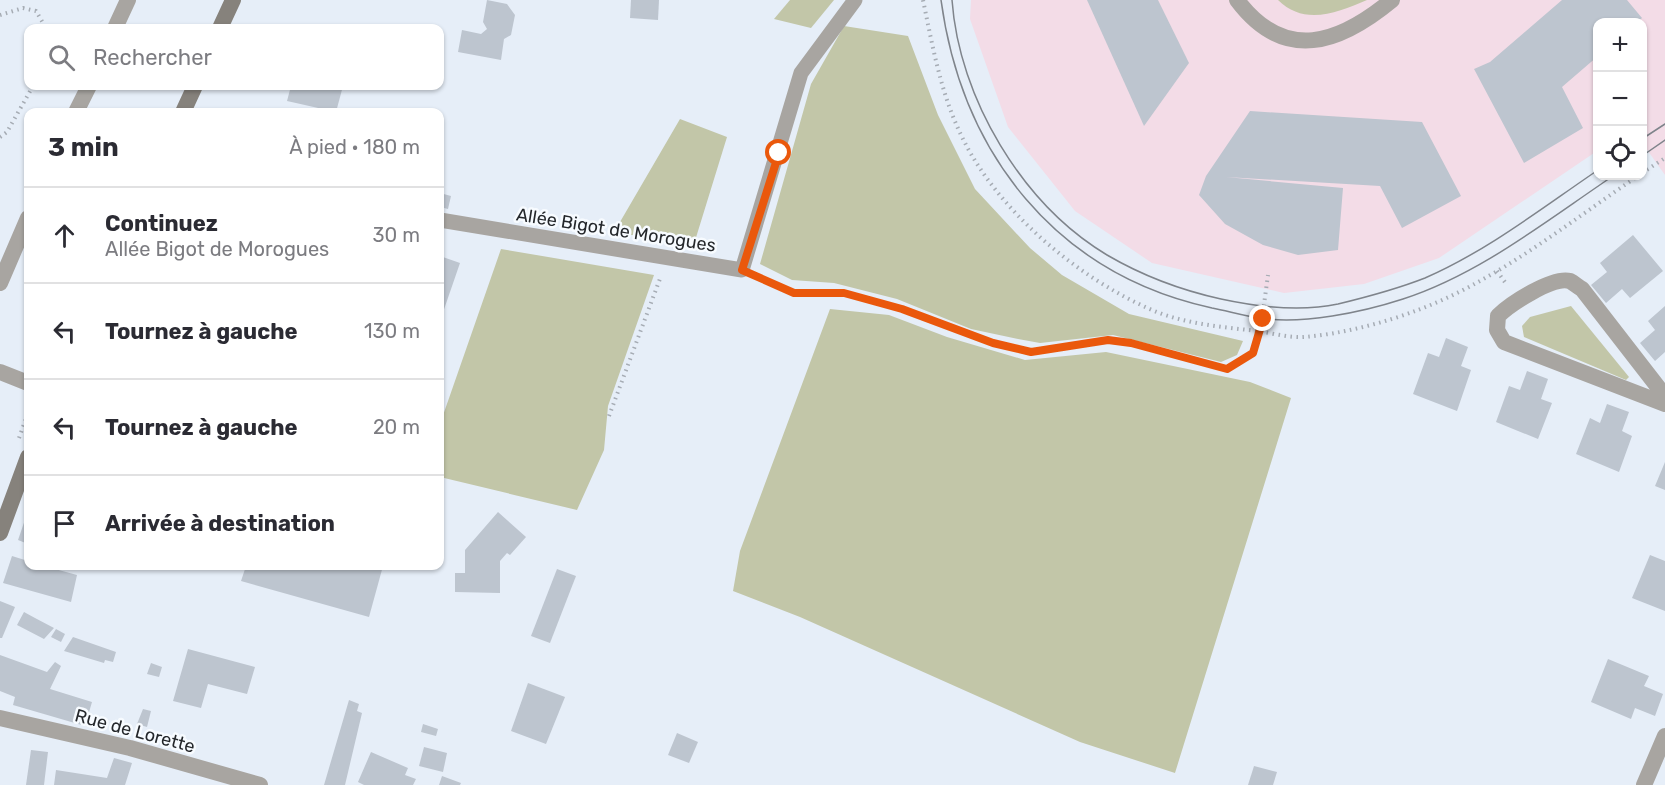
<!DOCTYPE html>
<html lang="fr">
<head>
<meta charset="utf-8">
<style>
	:root { --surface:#fff; --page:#f2f2f3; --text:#2b2b33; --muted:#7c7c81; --line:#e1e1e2 }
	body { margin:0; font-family:Rubik,sans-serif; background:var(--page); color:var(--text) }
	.controls { position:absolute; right:18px; top:18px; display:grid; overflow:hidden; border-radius:12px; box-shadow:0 2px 4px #0004 }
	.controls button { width:54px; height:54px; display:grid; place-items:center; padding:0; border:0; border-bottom:2px solid var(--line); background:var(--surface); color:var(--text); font:30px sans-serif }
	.stop { position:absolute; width:18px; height:18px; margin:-14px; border:4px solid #ea580c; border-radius:50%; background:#fff }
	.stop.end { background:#ea580c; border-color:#fff; box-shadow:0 2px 6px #0008 }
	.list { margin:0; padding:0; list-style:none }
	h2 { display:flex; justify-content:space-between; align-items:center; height:78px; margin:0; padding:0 24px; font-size:26px }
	h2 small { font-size:20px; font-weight:400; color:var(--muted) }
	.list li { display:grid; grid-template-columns:39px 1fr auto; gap:18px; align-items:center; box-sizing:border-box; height:96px; padding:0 24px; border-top:2px solid var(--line) }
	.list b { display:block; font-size:22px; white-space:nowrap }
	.list p { margin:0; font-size:20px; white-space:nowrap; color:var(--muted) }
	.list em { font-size:20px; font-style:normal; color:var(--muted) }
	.icon { flex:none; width:33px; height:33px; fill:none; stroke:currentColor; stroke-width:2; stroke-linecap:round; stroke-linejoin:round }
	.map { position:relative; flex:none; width:1665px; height:785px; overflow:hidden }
	.search { position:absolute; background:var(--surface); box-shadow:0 2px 4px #0004; left:24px; top:24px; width:420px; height:66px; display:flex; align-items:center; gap:15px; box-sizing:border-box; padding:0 21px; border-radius:12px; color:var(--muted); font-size:22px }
	.panel { position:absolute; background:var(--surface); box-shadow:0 2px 4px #0004; left:24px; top:108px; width:420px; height:462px; border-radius:12px }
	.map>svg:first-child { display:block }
	.commercial { fill:#f3dce7 }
	.green { fill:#c2c6a8 }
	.building { fill:#bdc5cf }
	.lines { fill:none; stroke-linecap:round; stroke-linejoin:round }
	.path { stroke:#a6acb4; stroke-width:4; stroke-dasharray:1.5 4.5; stroke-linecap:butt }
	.pedestrian { stroke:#a8a5a1; stroke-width:15 }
	.minor { stroke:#a8a5a1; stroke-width:16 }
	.secondary { stroke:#86827c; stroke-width:16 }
	.tram { stroke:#7f848b; stroke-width:1.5 }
	.route { stroke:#ea580c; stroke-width:8 }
	.labels { text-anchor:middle; stroke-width:5; stroke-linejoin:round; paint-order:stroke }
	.street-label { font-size:18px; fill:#24272b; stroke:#f7fbff }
</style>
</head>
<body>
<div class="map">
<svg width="1665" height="785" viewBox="0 0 1665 785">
	<rect width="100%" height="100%" fill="#e6eef8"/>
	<!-- commercial -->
	<path class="commercial" d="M971,0H1665V175L1643,144L1642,22H1598L1597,151L1439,258L1364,284L1284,293L1152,263L1075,211L1008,127L970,19Z"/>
	<!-- green -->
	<g class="green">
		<path d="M790,0H834L811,28L774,19Z"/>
		<path d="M1278,0H1367C1337,13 1304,26 1278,0Z"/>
		<path d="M844,26L908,36L938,115L975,189L1030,248L1062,275L1129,314L1243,341L1237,355L1221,362L1113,335L1040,343L1018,339L971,329L897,299L834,283L792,280L760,264L811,84Z"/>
		<path d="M680,119L727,137L694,244L653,236L613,234Z"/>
		<path d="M501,249L654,275L608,406L604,450L577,510L440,477V424Z"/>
		<path d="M1571,306L1629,377L1626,380L1524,337L1522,326L1530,317Z"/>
		<path d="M830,309L889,315L947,337L1025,360L1106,352L1250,382L1291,398L1175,773L1080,742L800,617L733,591L740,551Z"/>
	</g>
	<!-- building -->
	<g class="building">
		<path d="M487,0L507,4L515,15L511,35L504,39L501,60L458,52L462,30L481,34L487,29L483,22Z"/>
		<path d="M631,0H659L658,20L630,18Z"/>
		<path d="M1087,0H1158L1189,63L1144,126Z"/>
		<path d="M1562,0H1627L1642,18L1637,22H1598V56L1562,87L1583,128L1524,163L1474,69L1490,62Z"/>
		<path d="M291,86H343L336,112L287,101Z"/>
		<path d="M1250,111L1422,122L1461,196L1402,228L1380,186L1226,177L1343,188L1338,250L1298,255L1263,245L1225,224L1199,195L1206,176Z"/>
		<path d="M440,193L451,196L448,209L440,207Z"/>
		<path d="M1633,235L1663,271L1630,298L1622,289L1606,303L1591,285L1607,272L1600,263Z"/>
		<path d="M440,256L460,263L440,321Z"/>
		<path d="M1665,306V352L1655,361L1640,343L1655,330L1648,321Z"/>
		<path d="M1446,338L1468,347L1461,366L1471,370L1457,411L1413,394L1428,353L1439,357Z"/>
		<path d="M1527,371L1548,379L1541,399L1552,403L1538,439L1496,422L1509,386L1520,390Z"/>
		<path d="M1607,404L1629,412L1622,431L1632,436L1619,472L1576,454L1590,418L1600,423Z"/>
		<path d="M1665,462V490L1655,486Z"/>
		<path d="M28,511V544L18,540Z"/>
		<path d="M498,512L526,537L510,555L507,553L500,561V593L455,592V573H465V550Z"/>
		<path d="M1650,555L1665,561V611L1632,598Z"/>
		<path d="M12,556L28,561V566H44L77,575L71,602L3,583Z"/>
		<path d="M246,566H383L369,617L241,581Z"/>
		<path d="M557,569L576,576L550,643L531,636Z"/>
		<path d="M0,601L15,607L2,638H0Z"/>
		<path d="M24,612L35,618L54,628L44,639L17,625Z"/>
		<path d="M56,629L65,634L61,642L51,637Z"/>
		<path d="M73,637L116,652L113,662L105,660L104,663L64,651Z"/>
		<path d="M188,649L255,667L247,694L208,684L201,708L173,701Z"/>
		<path d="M0,655L47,672L55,662L61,666L50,689L92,702L85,726L13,705L15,697L0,691Z"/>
		<path d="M1608,659L1649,676L1644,686L1663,694L1655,716L1635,708L1631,719L1591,702Z"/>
		<path d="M151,663L162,667L159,677L147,674Z"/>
		<path d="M528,683L565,697L546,744L511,731Z"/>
		<path d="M349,700L359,704L357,711L362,713L345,785H324Z"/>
		<path d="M143,709L151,711L147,727L137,724Z"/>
		<path d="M423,724L438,729L436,736L421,732Z"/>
		<path d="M677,733L698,742L689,763L668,755Z"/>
		<path d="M424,747L447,753L443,772L419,766Z"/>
		<path d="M31,750L48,752L44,785H26Z"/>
		<path d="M371,752L408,768L405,775L416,779L413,785H364L358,782Z"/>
		<path d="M114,758L132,763L125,785H54L56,770L107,778Z"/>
		<path d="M1254,766L1277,772L1273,785H1248Z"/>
		<path d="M442,776L461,783L460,785H439Z"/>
	</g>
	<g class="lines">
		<!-- path -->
		<g class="path">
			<path d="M923,0C933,48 941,95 963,139C999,212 1078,278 1152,310C1185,324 1222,327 1257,331C1272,333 1289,338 1304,337C1341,334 1384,323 1418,310C1498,280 1568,223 1638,176"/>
			<path d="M0,15L23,8L36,11L46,28"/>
			<path d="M0,137L7,132L33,86"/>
			<path d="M1642,173L1665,158"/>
			<path d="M1497,271L1507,285"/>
			<path d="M759,278L794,293H844L902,309L993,343L1031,352L1108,340L1131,343L1227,369L1253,353L1262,319L1268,275"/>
			<path d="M609,416L661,276"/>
			<path d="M19,438L28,413"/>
		</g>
		<!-- pedestrian -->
		<path class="pedestrian" d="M440,220L742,270L801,73L855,0"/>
		<!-- minor -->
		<g class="minor">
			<path d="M1237,0C1285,64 1340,43 1392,0"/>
			<path d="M115,28L128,0"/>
			<path d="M76,112L89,86"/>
			<path d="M0,283L28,218"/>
			<path d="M0,372L28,383"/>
			<path d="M1665,396L1582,289C1578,287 1574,283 1570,281C1553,276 1510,304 1498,316L1497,330L1504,342L1665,404"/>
			<path d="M0,718L130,748L260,785"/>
			<path d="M1644,785L1665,736"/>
		</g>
		<!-- secondary -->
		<g class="secondary">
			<path d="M220,28L233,0"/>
			<path d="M183,112L195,86"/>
			<path d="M0,533L28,457"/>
		</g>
		<!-- tram -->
		<g class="tram">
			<path d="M941,0C962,154 1056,274 1212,308C1228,311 1244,316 1260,318C1302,325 1363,312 1403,299C1480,274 1546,221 1613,176"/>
			<path d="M952,0C959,98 1022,204 1107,255C1143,276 1180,290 1221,299C1258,307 1300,312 1338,304C1367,297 1397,289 1425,278C1487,251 1542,208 1598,170"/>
			<path d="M1642,139L1665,124"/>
			<path d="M1642,156L1665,140"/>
		</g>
	</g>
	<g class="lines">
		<!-- route -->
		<path class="route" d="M779,153L742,270L794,293H844L902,309L993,343L1031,352L1108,340L1131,343L1227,369L1253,353L1263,319"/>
	</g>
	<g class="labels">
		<!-- street labels -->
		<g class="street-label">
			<text transform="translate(616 230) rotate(9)" y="6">Allée Bigot de Morogues</text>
			<text transform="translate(135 731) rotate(15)" y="6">Rue de Lorette</text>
		</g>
	</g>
</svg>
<div class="controls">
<button>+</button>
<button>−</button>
<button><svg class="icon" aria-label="locate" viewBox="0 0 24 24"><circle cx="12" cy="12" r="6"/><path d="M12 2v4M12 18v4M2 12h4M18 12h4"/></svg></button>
</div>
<div class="stop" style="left:779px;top:153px"></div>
<div class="stop end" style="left:1263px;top:319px"></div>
<div class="search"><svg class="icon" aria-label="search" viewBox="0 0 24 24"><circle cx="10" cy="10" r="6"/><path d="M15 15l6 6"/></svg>Rechercher</div>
<section class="panel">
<h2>3 min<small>À pied · 180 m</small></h2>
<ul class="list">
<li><svg class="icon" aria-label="ahead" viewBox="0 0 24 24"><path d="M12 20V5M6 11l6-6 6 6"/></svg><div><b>Continuez</b><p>Allée Bigot de Morogues</p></div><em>30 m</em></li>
<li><svg class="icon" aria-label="left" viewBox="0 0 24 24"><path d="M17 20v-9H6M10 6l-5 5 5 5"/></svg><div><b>Tournez à gauche</b></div><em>130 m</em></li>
<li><svg class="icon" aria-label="left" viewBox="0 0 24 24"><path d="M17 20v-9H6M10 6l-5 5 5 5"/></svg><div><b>Tournez à gauche</b></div><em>20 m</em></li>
<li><svg class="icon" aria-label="arrive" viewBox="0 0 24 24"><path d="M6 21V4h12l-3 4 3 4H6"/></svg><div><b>Arrivée à destination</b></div></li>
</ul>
</section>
</div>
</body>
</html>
